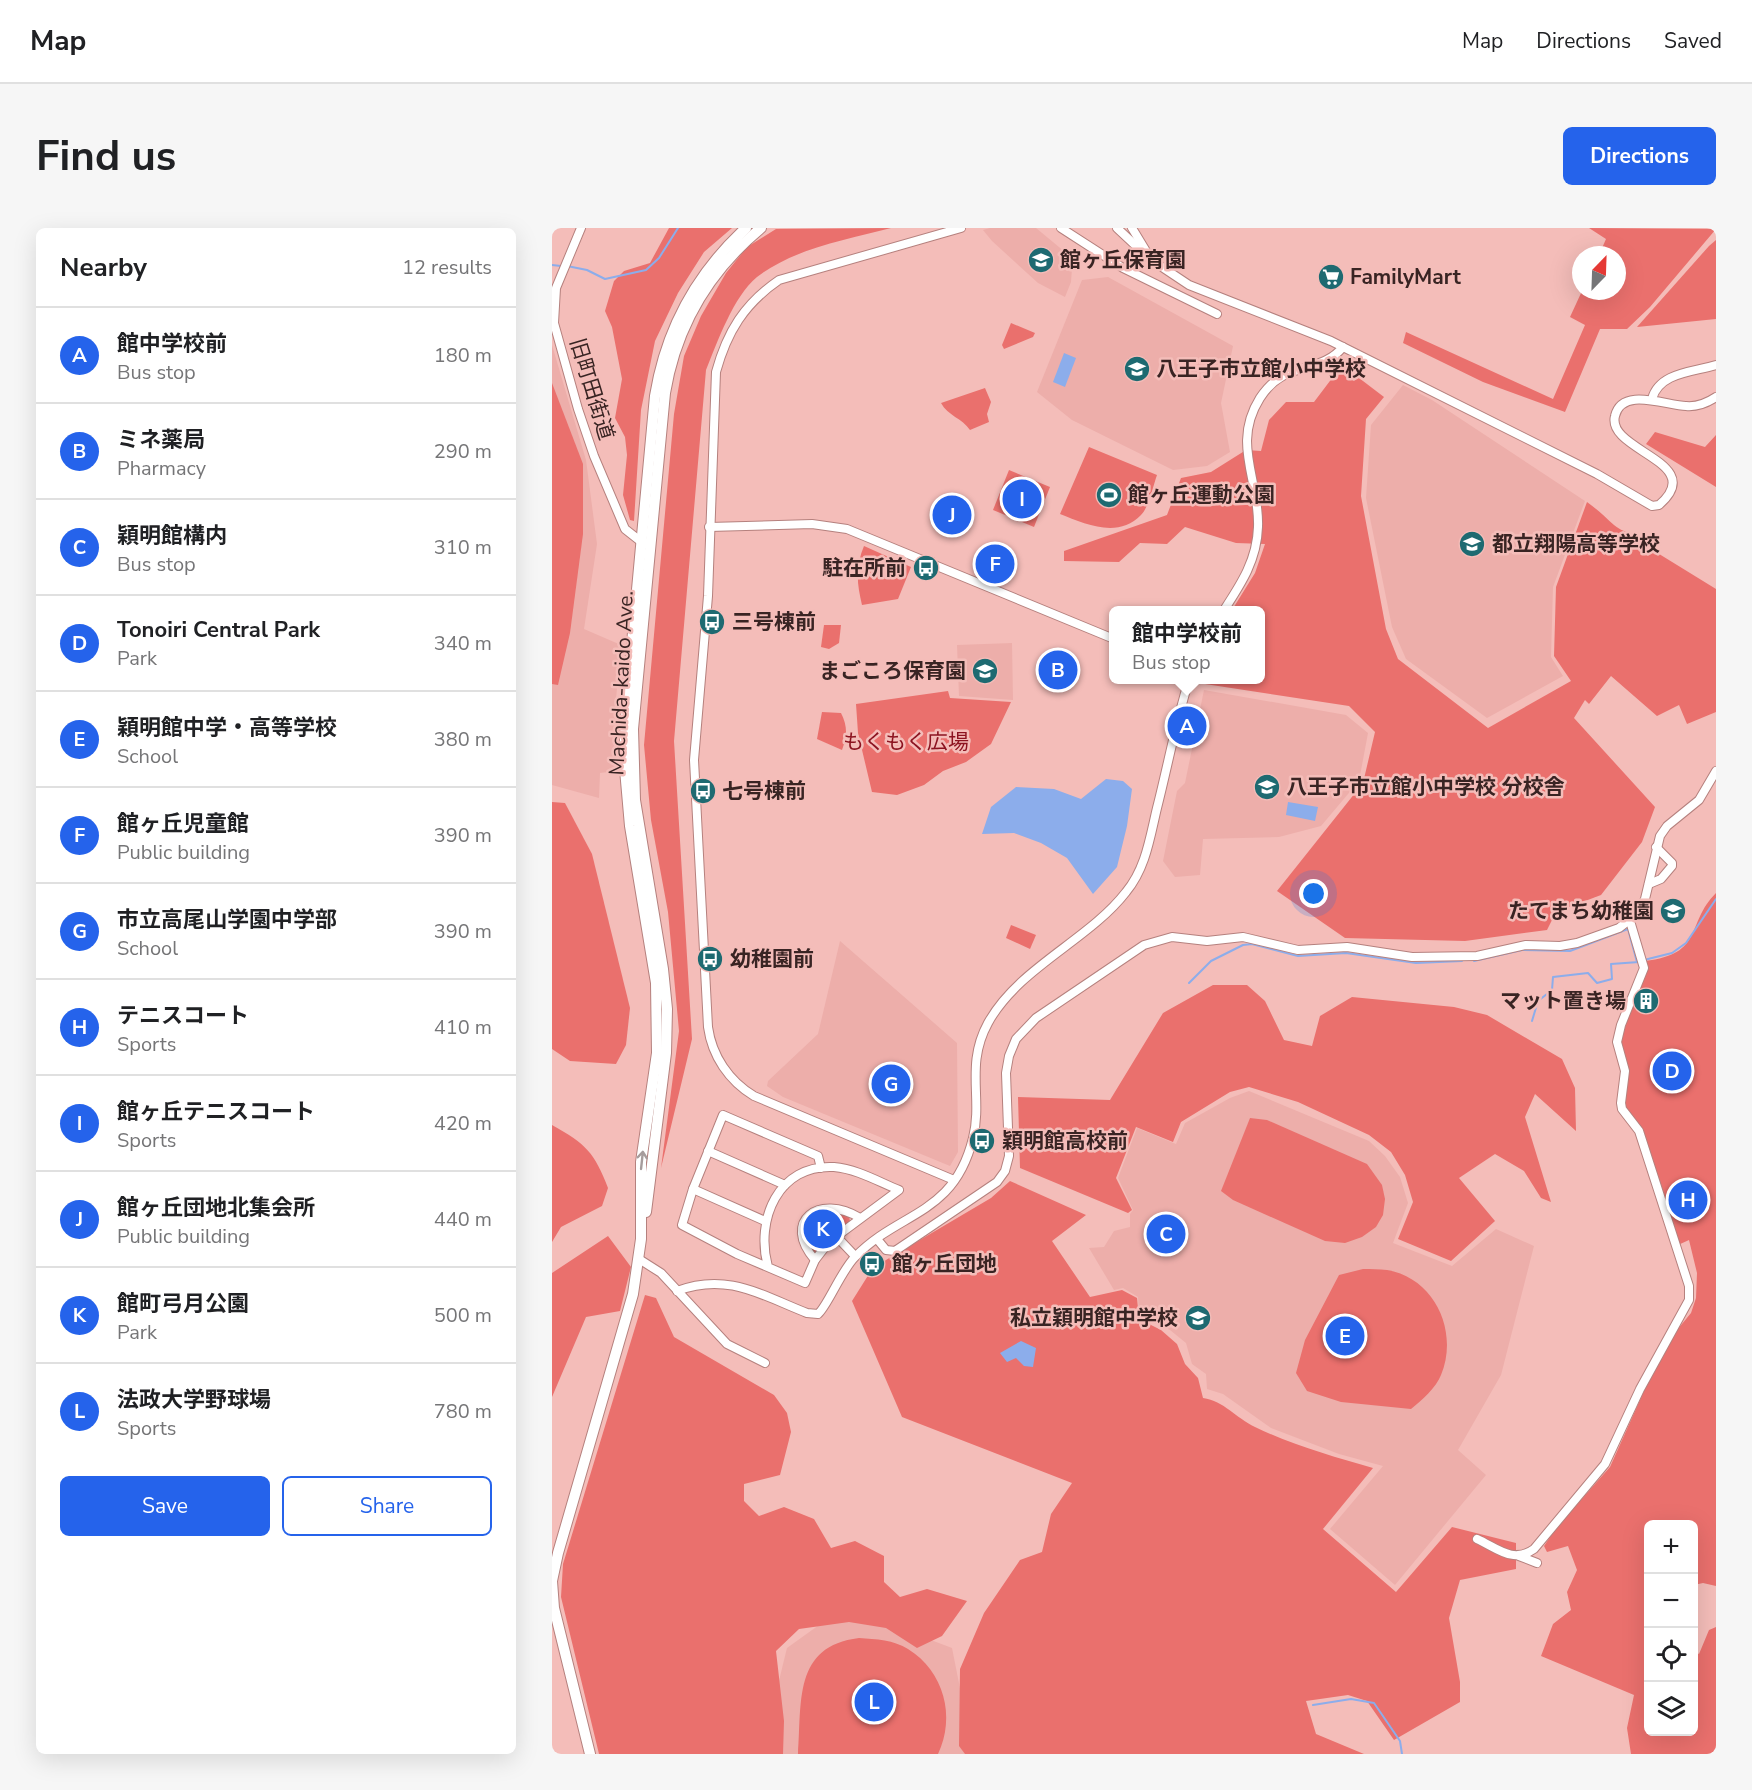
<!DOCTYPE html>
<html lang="en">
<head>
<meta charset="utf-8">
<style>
	:root { --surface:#fff; --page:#f6f6f6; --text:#202124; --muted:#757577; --line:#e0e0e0; --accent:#2563eb }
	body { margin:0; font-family:"Nunito Sans","Noto Sans JP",sans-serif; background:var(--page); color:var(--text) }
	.controls { position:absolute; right:18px; bottom:18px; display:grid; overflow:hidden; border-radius:9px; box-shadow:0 6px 24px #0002 }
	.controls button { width:54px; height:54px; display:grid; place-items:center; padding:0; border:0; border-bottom:2px solid var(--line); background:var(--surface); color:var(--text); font:30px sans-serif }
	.compass { position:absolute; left:1020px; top:18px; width:54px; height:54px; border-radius:50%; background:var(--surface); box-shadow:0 6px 24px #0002; rotate:23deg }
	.you { position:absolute; left:762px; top:666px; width:21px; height:21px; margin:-15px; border:4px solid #fff; border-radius:50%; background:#1a73e8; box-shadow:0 0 0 9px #1a73e833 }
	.badge { display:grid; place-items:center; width:39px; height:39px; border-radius:50%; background:var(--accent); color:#fff; font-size:20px; font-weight:700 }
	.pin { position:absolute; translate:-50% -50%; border:3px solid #fff; box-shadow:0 2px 6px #0006 }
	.popup { position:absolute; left:557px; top:378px; width:156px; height:78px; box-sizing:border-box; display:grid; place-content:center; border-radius:9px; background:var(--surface); filter:drop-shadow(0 2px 4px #0005); font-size:20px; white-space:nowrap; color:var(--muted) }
	.popup b { font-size:22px; color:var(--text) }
	.popup::after { content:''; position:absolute; left:50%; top:100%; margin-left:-12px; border:12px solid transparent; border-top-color:var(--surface) }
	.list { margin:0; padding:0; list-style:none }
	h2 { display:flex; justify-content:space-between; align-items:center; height:78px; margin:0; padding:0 24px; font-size:26px }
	h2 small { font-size:20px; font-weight:400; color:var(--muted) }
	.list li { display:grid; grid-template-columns:39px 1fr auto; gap:18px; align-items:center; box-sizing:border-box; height:96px; padding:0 24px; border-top:2px solid var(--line) }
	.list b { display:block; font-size:22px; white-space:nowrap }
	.list p { margin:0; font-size:20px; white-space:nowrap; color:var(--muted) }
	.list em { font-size:20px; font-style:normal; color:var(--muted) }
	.actions { display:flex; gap:12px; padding:18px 24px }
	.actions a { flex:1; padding:14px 0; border:2px solid var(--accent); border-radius:9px; text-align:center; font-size:21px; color:var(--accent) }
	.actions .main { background:var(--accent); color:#fff }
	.icon { flex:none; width:33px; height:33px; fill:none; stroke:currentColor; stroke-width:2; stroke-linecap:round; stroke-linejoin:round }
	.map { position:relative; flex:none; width:1164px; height:1526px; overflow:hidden; border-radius:9px }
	header { display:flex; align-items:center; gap:36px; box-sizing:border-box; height:84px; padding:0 30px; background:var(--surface); border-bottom:2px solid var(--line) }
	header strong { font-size:28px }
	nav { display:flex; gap:33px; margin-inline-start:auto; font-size:21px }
	.intro { display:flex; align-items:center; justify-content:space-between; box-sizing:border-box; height:144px; padding:0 36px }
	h1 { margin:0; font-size:42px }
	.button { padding:15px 27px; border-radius:9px; background:var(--accent); color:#fff; font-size:21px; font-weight:700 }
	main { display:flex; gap:36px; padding:0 36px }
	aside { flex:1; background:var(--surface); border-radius:9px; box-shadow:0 6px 24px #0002 }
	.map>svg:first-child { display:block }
	.built { fill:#edaeaa }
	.green { fill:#ea706d }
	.water { fill:#8cadeb }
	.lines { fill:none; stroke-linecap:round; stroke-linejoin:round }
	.stream { stroke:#8cadeb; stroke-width:2 }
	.minor-casing { stroke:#b5817e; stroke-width:10 }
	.major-casing { stroke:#b5817e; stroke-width:12 }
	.minor { stroke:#fff; stroke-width:8 }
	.major { stroke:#fff; stroke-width:10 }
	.oneway { stroke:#a69c9c }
	.labels { text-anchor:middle; stroke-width:5; stroke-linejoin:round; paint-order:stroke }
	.poi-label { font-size:21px; font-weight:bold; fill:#392423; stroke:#f4bdb9; text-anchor:start }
	.street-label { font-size:21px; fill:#392423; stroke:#f4bdb9 }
	.park-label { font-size:21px; fill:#8c1320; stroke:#f4bdb9 }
</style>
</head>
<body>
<header>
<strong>Map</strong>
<nav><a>Map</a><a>Directions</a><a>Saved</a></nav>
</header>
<div class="intro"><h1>Find us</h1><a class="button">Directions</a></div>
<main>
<aside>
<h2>Nearby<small>12 results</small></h2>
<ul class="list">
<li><span class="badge">A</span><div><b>館中学校前</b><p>Bus stop</p></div><em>180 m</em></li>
<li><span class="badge">B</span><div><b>ミネ薬局</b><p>Pharmacy</p></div><em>290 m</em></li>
<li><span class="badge">C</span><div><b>穎明館構内</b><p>Bus stop</p></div><em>310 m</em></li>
<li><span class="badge">D</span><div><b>Tonoiri Central Park</b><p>Park</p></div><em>340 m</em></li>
<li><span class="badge">E</span><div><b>穎明館中学・高等学校</b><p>School</p></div><em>380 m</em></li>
<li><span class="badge">F</span><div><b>館ヶ丘児童館</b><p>Public building</p></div><em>390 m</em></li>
<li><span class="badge">G</span><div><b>市立高尾山学園中学部</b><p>School</p></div><em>390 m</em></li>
<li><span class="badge">H</span><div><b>テニスコート</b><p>Sports</p></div><em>410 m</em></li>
<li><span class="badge">I</span><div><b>館ヶ丘テニスコート</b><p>Sports</p></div><em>420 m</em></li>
<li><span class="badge">J</span><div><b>館ヶ丘団地北集会所</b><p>Public building</p></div><em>440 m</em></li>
<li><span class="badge">K</span><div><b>館町弓月公園</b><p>Park</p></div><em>500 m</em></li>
<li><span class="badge">L</span><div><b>法政大学野球場</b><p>Sports</p></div><em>780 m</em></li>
</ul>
<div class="actions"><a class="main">Save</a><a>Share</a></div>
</aside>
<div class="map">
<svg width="1164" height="1526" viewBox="0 0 1164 1526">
	<rect width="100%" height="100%" fill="#f4bdb9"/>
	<!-- built -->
	<g class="built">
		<path d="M438,0H484L513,24L520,40L519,54L513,69L486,55L440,13L431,2Z"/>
		<path d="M556,49L681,118L669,175L678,224L655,238L621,242L520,192L485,164L530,52Z"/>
		<path d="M0,117L34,232L45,316L32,401L69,417L63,482L65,543L48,545L47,570L0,557Z"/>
		<path d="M851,157L880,172L1033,273L1001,359L999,429L1011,448L935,490L854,431L840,399L814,270L819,197Z"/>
		<path d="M460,415L461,472L407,468L405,417Z"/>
		<path d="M652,462L794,487L816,505L807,553L769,598L727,609L651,611L648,647L623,649L611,633L625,563L633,555Z"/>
		<path d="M288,713L405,815L406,924L398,938L231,869L215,858L216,853L266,806Z"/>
		<path d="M697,863L817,913L833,928L848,949L856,975L841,1015L900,1038L944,1001L982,1018L949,1147L906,1222L934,1247L843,1357L778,1301L831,1238L787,1226L719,1200L671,1166L655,1161L654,1146L640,1136L634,1115L618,1102L587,1088L586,1069L571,1060L562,1062L537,1020L552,1019L562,1003L578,999V986L581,982L566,950L585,900L624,916L633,895L678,870Z"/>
		<path d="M292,1379L400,1420L421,1526H209L235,1420Z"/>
	</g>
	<!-- green -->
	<g class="green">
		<path d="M117,0H180L152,24L126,65L103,113L89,182L82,293L78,292L71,267L75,227L73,209L63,190L70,151L60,99L53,83L62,53L72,43L98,35Z"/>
		<path d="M339,0C294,12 243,20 205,49C181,69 166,113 154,142L122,513L140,811L109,940L127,803L116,684L99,592L92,517L122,186L132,128L149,88L174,45L195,19L224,1Z"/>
		<path d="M1037,0L1164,1L1098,79L1075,101H1048L1013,184L931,154L851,115L854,104L1001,171L1033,97L1018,89L1030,63H1065V27H1047L1054,11Z"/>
		<path d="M1164,12V91L1085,99L1157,18Z"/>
		<path d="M459,95L483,105L481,109L452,121L450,117Z"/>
		<path d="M790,137L832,169L814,191L809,268L834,401L846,431L936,500L1019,453L1002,428L1004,359L1035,274C1045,281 1053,289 1062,297C1074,307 1089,306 1099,321L1164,361V484L1135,496L1127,477L1105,488L1059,448L1037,476L1033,472L1022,490L1103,579L1090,614L1049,667L1004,684L995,702L913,713L793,710L725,663L811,555L823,504L797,478L653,456L654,452H708V382H680L703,345L713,316L684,315L633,299L615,316L588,315L567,334L512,333V323L615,287L629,250L659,244L694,222L709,223L717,192L734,174H762Z"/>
		<path d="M0,155L31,236V306L18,405L6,457L0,456Z"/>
		<path d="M433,160L439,174L435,186L437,194L418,202C410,190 396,188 389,175Z"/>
		<path d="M1103,204L1153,219L1164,207V259L1094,216Z"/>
		<path d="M537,219L605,247C601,258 597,279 589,287C566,311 533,296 508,286Z"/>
		<path d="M457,242L498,259L482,299L441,282Z"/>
		<path d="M312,318L359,339L346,371L310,377C305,356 303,339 312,318Z"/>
		<path d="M272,397H289L287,415L277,421L269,419Z"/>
		<path d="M396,463L398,470L459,474L439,516L414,534L391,543L372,557L345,567L320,564L306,505L304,476Z"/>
		<path d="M270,484L289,485C296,499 295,508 290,522L265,511Z"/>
		<path d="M0,574L13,575L40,626L78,780L74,817L64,836L18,833L0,821Z"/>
		<path d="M1164,665V1358L1151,1355L1142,1357V1296H1096V1504H1142V1423L1147,1426L1157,1402L1164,1399V1526H1079L1075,1500L1082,1467L989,1428L1001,1396L1019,1382L1015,1364L1025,1342L1016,1318L995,1324L992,1318L1004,1300L1058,1239L1092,1163L1125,1102L1139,1085L1144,1070L1145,1045L1137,1012L1126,1017L1090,902L1073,879L1072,864L1077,849L1069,813L1093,733C1153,726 1133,696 1164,665Z"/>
		<path d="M459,697L484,707L478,721L454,710Z"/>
		<path d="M661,757H695L713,773L732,812L760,818L768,788L800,769L902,779L935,787L1010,831L1023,860L1024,903L983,866L973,889L999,974L989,970L972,943L943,926L907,950L943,993L899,1033L846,1011L861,974L853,947L839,924L817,907L746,874L697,859L678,864L629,894L621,914L584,899L564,950L580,982L576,985L468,940L466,869L558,872L611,785Z"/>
		<path d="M698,890L715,892L815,936L830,957L833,971L831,987L824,999L810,1009L793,1015L773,1013L681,972L669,963Z"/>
		<path d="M0,897C34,916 42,924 56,960L50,978L9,999L0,1014Z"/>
		<path d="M458,953L534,987L500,1013L538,1069L570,1062L585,1070L587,1091L609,1102L625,1116L633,1136L646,1150L651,1170C672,1173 684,1190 703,1199C740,1217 782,1229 821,1240L771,1301L844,1364L900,1299L964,1315V1341L908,1352L897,1390L908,1454V1474L842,1512L815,1473L796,1467L754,1473L764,1506L812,1526H413L407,1518L408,1441L432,1385L468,1332L490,1324L499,1286L520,1255L350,1189L300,1073L317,1046L334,1032L439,970Z"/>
		<path d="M271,983L297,987L298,994L264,1024H258C252,1004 252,994 271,983Z"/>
		<path d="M56,1008L79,1039L68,1083L34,1089L0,1169V1045Z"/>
		<path d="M811,1041C819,1041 827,1041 835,1042C883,1050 907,1104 889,1147C884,1160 870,1172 859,1181L789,1174L755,1163L744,1145L753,1112L787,1047Z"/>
		<path d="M93,1067L104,1070L122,1109L222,1167L235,1185L239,1204L228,1247L192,1256V1273L207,1288L232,1279L262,1291L279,1320L303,1313L332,1328V1354L348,1369L375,1361L415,1373L390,1408L365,1420L334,1400L297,1394L247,1401L224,1423L232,1493L231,1526H47L9,1369L11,1336Z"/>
		<path d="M307,1410C324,1411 342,1412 356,1421C392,1443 404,1489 386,1526H246C250,1474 241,1418 307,1410Z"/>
	</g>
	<!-- water -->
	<g class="water">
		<path d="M512,125L524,130L513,159L501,154Z"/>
		<path d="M554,551L571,553L580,561L575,598L565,639L541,666L515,630L489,615L462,605L430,606L439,579L464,559L502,561L529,571Z"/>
		<path d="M736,574L766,579L763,593L734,587Z"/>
		<path d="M469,1113L484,1120L481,1139L472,1138L464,1130L455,1134L448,1125Z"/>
	</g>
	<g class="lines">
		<!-- stream -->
		<g class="stream">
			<path d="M0,37L9,38"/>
			<path d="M15,38L35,42L53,51L94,42L107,30L126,0"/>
			<path d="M1092,732L1120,725L1134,715L1164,671"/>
			<path d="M922,733L970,722L1018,723L1076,701L1085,734"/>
			<path d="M637,755L659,733L691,717L700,716L746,728L794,725L864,735L910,733"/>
			<path d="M980,793L986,773L1000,762L1001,749L1036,745L1045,755L1060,751L1059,736L1087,734"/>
			<path d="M761,1477L799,1471L822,1475L848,1513L850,1526"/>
		</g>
		<!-- minor casing -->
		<g class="minor-casing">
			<g id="minor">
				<path d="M29,0L4,60L2,95L26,181L42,228L73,301L92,316"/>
				<path d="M509,0L571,40L665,86"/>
				<path d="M565,0L598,31L637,57L779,113L1045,246L1100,278L1107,277C1157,234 1054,223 1063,188C1070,158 1115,178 1134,178C1145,179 1155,175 1164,169"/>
				<path d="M580,0L594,23"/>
				<path d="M1100,171C1107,144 1142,144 1164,137"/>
				<path d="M157,299L260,296L295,301L562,411"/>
				<path d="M672,382C689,356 705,332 706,299C708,252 679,216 708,170C733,131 768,147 791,119"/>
				<path d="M1097,656L1109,651L1120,638V635L1104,619"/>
				<path d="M156,923L233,957"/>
				<path d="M402,952L202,868C177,853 160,828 156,799L142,532L156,368L164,144C175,104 192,76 227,52L409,0"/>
				<path d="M141,961L213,993"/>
				<path d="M284,1008L303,1028"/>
				<path d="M325,1011L334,1022L343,1023L445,954L453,943L457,928L454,845L457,828L464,811L484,790L592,717L620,709L655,713L691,709L746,722L795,719L860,729L925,728L974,717L1008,718L1025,715L1067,700L1085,686L1093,671L1108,608L1115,598L1147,572L1164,543"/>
				<path d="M87,1031L109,1045L175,1116L213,1135"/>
				<path d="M263,1032C229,993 267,965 308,990"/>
				<path d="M216,1039C203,992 226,936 282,939C305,941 327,954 347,962L277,1014L263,1032L253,1055L185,1026L130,997L141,961L171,887L266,928L269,940"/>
				<path d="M125,1063C175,1044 209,1067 255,1085L266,1086C275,1079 289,1043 303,1029C347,983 402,988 421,910C431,870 413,837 436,795C466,740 537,712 574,664C594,640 598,609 605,580C616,537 624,493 637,452"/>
				<path d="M925,1311C945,1320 961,1336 982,1321L1053,1236L1088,1161L1137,1072V1058L1087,903L1070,881L1069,875L1073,843L1065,814L1069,797L1092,740L1078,693"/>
				<path d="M967,1328L985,1335"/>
			</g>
		</g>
		<!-- major casing -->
		<g class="major-casing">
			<g id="major">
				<path d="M94,984L114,825L115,781L111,741L83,572L81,501L113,165C124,99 157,43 209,0"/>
				<path d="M38,1526L2,1380L0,1353L6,1325L81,1066L89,1011V934L105,825L104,755L78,598L72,530L75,469L103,168C114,101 144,46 194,0"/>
			</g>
		</g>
		<!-- minor -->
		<use href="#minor" class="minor"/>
		<!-- major -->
		<use href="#major" class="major"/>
	</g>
	<!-- one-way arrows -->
	<defs><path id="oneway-shaft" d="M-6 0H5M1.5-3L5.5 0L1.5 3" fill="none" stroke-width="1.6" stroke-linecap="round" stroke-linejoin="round" transform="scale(1.5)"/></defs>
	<use class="oneway" href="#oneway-shaft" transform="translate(90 932) rotate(-84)"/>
	<!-- icons -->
	<defs>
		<g id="school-disc" transform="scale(1.35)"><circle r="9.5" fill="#1e6a71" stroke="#f4bdb9"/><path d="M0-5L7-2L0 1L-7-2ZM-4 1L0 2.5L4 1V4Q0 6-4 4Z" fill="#fff"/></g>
		<g id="supermarket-disc" transform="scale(1.35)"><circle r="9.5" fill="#1e6a71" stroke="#f4bdb9"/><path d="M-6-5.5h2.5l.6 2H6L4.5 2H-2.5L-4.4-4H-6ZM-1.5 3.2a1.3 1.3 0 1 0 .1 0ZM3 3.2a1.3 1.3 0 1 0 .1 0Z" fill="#fff"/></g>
		<g id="stadium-disc" transform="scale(1.35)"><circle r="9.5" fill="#1e6a71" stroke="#f4bdb9"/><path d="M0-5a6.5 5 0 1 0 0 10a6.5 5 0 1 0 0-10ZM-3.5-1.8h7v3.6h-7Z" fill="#fff"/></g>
		<g id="bus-disc" transform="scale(1.35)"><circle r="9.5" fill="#1e6a71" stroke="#f4bdb9"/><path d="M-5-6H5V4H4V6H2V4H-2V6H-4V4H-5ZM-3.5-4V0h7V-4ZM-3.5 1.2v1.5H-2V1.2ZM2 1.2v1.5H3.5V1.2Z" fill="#fff"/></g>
		<g id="building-disc" transform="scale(1.35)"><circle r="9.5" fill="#1e6a71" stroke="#f4bdb9"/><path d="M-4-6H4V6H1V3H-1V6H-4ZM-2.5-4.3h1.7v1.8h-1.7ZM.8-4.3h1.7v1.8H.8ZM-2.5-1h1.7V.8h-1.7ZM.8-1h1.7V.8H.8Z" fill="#fff"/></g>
	</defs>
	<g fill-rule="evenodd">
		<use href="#school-disc" x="489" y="32"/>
		<use href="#supermarket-disc" x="779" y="49"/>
		<use href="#school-disc" x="585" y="141"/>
		<use href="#stadium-disc" x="557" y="267"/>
		<use href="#school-disc" x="920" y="316"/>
		<use href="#bus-disc" x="374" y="340"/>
		<use href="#bus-disc" x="160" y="394"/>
		<use href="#school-disc" x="433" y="443"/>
		<use href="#school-disc" x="715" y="559"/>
		<use href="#bus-disc" x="151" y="563"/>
		<use href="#school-disc" x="1121" y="683"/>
		<use href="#bus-disc" x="158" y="731"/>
		<use href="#building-disc" x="1094" y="773"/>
		<use href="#bus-disc" x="430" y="913"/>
		<use href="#bus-disc" x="320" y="1036"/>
		<use href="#school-disc" x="646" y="1090"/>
	</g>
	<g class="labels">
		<!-- poi labels -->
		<g class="poi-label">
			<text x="508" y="39">館ヶ丘保育園</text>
			<text x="798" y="56">FamilyMart</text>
			<text x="604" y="148">八王子市立館小中学校</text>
			<text x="576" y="274">館ヶ丘運動公園</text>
			<text x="940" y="323">都立翔陽高等学校</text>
			<text x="354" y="347" text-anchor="end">駐在所前</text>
			<text x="180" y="401">三号棟前</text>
			<text x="414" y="450" text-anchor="end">まごころ保育園</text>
			<text x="734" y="566">八王子市立館小中学校 分校舎</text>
			<text x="170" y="570">七号棟前</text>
			<text x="1102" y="690" text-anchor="end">たてまち幼稚園</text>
			<text x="178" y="738">幼稚園前</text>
			<text x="1074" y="780" text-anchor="end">マット置き場</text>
			<text x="450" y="920">穎明館高校前</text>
			<text x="340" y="1043">館ヶ丘団地</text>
			<text x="626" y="1097" text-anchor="end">私立穎明館中学校</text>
		</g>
		<!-- street labels -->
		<g class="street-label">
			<text transform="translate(40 161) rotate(73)" y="7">旧町田街道</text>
			<text transform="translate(69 455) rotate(-87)" y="7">Machida-kaido Ave.</text>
		</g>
		<!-- park labels -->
		<g class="park-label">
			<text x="354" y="521">もくもく広場</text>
		</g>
	</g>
</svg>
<div class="controls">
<button>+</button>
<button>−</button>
<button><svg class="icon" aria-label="locate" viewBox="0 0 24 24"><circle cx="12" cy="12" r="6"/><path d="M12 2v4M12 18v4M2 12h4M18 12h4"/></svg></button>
<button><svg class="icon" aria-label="layers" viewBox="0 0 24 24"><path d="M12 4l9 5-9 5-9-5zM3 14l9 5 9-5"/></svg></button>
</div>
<svg class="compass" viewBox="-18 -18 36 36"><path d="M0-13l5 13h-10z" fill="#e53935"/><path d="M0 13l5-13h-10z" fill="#757577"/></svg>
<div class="you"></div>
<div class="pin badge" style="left:635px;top:498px">A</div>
<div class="popup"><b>館中学校前</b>Bus stop</div>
<div class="pin badge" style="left:506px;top:442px">B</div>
<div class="pin badge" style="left:614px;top:1006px">C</div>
<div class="pin badge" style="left:1120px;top:843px">D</div>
<div class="pin badge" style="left:793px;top:1108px">E</div>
<div class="pin badge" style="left:443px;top:336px">F</div>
<div class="pin badge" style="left:339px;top:856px">G</div>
<div class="pin badge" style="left:1136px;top:972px">H</div>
<div class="pin badge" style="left:470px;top:271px">I</div>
<div class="pin badge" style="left:400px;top:287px">J</div>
<div class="pin badge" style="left:271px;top:1001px">K</div>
<div class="pin badge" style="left:322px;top:1474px">L</div>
</div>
</main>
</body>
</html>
